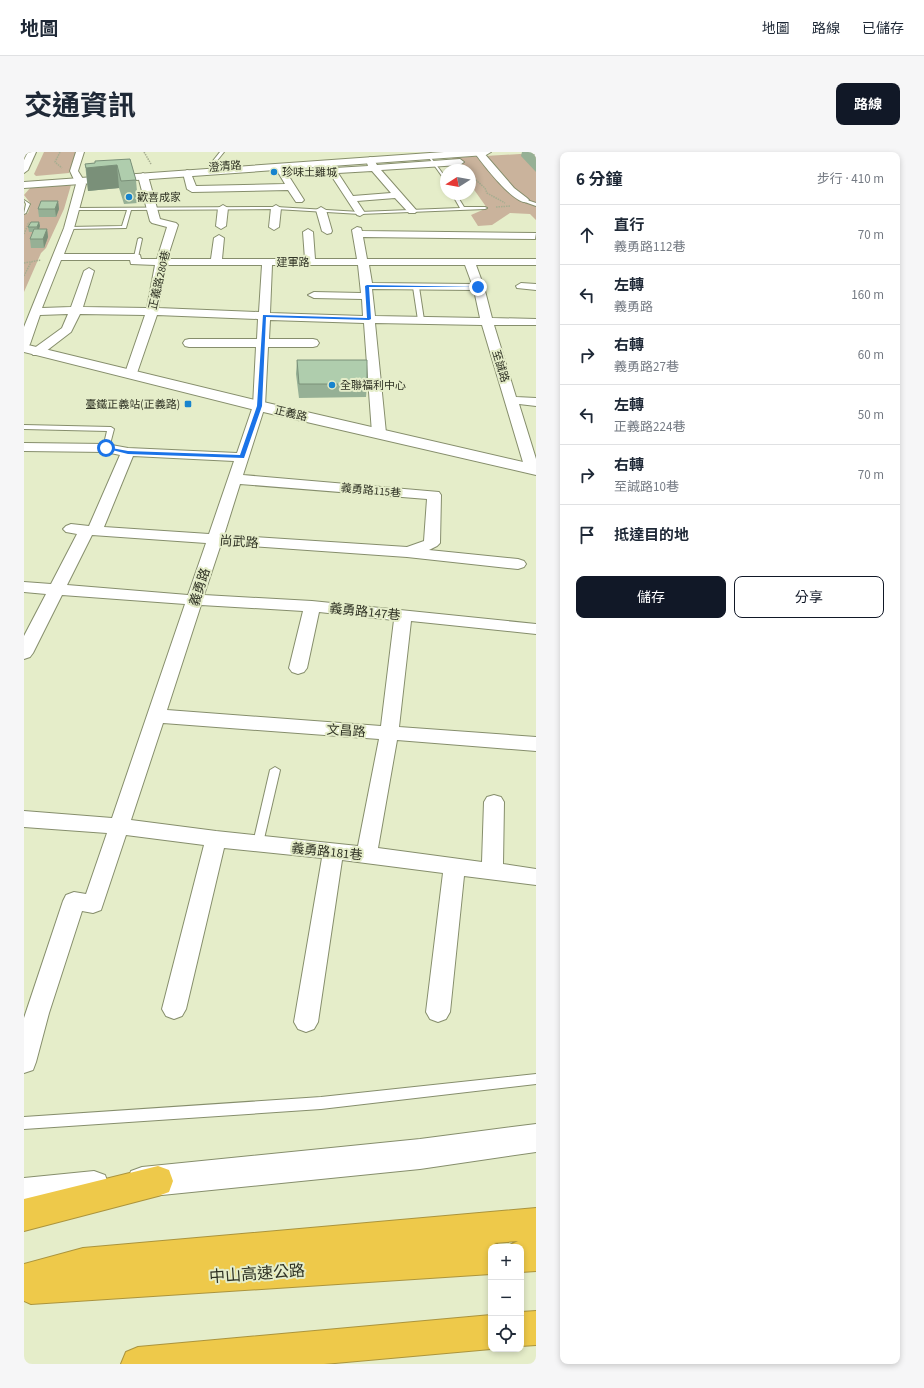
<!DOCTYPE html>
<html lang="zh-TW">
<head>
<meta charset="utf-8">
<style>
	:root { --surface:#fff; --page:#f6f6f7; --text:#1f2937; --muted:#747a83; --line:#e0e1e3; --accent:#111827 }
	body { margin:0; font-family:"Source Sans 3","Noto Sans TC",sans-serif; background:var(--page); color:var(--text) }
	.controls { position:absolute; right:12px; bottom:12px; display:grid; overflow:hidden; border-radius:8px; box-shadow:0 2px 6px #0003 }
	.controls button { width:36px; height:36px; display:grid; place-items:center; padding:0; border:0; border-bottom:1px solid var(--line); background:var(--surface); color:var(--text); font:20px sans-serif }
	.compass { position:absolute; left:416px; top:12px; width:36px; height:36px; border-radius:50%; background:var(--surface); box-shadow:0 2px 6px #0003; rotate:259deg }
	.stop { position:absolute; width:12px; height:12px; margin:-9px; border:3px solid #1a73e8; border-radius:50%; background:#fff }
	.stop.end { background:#1a73e8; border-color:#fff; box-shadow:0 1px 4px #0008 }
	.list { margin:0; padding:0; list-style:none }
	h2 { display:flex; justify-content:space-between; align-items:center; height:52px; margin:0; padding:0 16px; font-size:17px }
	h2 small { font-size:13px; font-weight:400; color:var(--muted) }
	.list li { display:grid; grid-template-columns:26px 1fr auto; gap:12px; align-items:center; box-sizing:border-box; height:60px; padding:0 16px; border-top:1px solid var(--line) }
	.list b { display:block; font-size:15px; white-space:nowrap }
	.list p { margin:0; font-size:13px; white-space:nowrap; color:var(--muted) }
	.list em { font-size:13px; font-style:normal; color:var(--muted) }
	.actions { display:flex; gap:8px; padding:12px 16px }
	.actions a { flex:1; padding:9px 0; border:1px solid var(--accent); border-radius:8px; text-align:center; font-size:14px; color:var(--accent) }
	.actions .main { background:var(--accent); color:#fff }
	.icon { flex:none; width:22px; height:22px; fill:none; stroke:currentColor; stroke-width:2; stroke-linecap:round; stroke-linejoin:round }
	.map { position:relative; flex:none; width:512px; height:1212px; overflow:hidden; border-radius:8px }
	header { display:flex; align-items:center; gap:24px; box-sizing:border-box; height:56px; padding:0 20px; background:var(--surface); border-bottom:1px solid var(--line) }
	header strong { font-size:19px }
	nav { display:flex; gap:22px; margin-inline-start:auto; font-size:14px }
	.intro { display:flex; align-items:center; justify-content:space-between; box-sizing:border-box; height:96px; padding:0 24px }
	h1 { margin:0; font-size:28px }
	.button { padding:10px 18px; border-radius:8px; background:var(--accent); color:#fff; font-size:14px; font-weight:700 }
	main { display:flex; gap:24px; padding:0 24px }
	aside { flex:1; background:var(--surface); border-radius:8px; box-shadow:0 2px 6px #0003 }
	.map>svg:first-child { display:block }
	.green { fill:#cab39c }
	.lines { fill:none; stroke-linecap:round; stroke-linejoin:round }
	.service-casing { stroke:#868e6c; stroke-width:2 }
	.minor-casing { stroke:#868e6c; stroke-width:2 }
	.tertiary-casing { stroke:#868e6c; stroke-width:2 }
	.secondary-casing { stroke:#868e6c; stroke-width:2 }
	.motorway-casing { stroke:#ab943d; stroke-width:2 }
	.path { stroke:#a6ad90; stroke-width:1.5; stroke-dasharray:1.5 1; stroke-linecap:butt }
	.service { fill:#fff; fill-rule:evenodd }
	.minor { fill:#fff; fill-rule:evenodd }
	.tertiary { fill:#fff; fill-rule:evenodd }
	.secondary { fill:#fff; fill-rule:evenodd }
	.motorway { fill:#eec94a; fill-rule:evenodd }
	.wall { fill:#96b095 }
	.shaded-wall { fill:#7a9079 }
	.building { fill:#afcdad; stroke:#7a9079 }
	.route { fill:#1a73e8 }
	.poi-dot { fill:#1784ce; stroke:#e5edc9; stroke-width:1.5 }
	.labels { text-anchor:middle; stroke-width:4; stroke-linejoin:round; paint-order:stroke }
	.far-street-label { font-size:11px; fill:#2f3224; stroke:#e5edc9 }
	.far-poi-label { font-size:11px; fill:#2f3224; stroke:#e5edc9; text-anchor:start }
	.street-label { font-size:13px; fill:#2f3224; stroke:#e5edc9 }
	.near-street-label { font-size:16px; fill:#2f3224; stroke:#e5edc9 }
</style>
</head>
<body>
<header>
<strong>地圖</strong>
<nav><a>地圖</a><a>路線</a><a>已儲存</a></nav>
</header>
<div class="intro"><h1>交通資訊</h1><a class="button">路線</a></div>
<main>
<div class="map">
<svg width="512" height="1212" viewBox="0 0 512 1212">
	<rect width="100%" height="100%" fill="#e5edc9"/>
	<!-- green -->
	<g class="green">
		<path d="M20,0H52L45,21L12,24L10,22Z"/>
		<path d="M512,1V68L506,62L486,61L468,73L454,74L447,63L463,56L446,32V18H436L428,6Z"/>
		<path d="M47,33L40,57L22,96L17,101L0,140V63L4,61L7,52L0,43L6,36Z"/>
	</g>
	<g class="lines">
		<!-- service casing -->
		<g class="service-casing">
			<g id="service">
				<path d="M196,0H200L192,10L196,15L194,16L188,10Z"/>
				<path d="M403,3H405L422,26V30Z"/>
				<path d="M428,42H432L440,55H461L463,56L461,57L336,62L252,57L107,58L102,76L45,77L43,76L45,75L98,74L103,58H48L50,56L252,55L336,60L436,56Z"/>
				<path d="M500,47L512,51V54L498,49Z"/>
				<path d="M0,48L6,52L2,61L0,62L2,52Z"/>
				<path d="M116,86L118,87L114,105L112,106L110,105L114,87Z"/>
				<path d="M392,133L395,135L400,168L397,170L394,168L389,135Z"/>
				<path d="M0,273L87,275L90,277L85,296L82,298L79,296L83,279L0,277Z"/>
				<path d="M251,615L256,618L239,691L237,694H231L229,691L246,618Z"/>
				<path d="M512,922V932L297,957L0,977V965L297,945Z"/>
			</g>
		</g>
		<!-- minor casing -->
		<g class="minor-casing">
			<g id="minor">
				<path d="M4,0H12L4,18L0,21V8Z"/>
				<path d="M52,0H60L54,19L62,32L50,76L40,102H112L116,103L117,107H133L143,75L128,71L126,69L114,24L119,21L124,24L136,67L152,71L154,73L143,107H187L190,86L195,83L200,86L198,107H281L279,80L284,77L289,80L291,107H333L328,78L333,75L337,76L338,79L512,81L511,87L339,85L343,107H512V113H452L460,135L468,166L512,167V173H470L492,245L512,246V254L495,252L512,307V320H503L501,317L458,173L351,171L362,281L360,284H350L348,281L340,171L246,168L245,187H289L293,188L295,191L293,194L289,195H244L241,254L219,323L415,340L417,343L416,391L413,394L405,398L494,407L500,409L502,412L500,415L494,417L383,405L197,392L180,443L288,449L512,472V482L387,469L375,575L512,585V599L373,588L354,696L458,710L460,650L463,645L470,643L477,645L480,650L479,712L512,717V733L440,724L426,860L422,867L414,870L406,867L402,860L419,721L318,708L294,870L290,877L282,880L274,877L270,870L298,706L200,696L162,857L158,864L150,867L142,864L138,857L180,693L102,683L77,758L69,761L58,759L25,861L12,910L9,918L0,921V866L39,749L42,743L50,740L62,742L83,681L0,675V659L88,666L161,452L38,443L9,501L6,505L0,507V484L22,442L0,440V430L27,432L53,382L42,380L39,377L42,374L47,372L65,374L96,303L82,300L0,299V291L82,292L104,296L213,301L229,254L232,195H165L161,194L159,191L161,188L165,187H233L234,167L133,163L113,221L111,224H103L101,221L121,163L56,162L47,180L17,203H9L7,200L9,197L38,176L44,162L16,163L6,192L4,195L0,196V175L40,76L52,32L46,19ZM37,108H106L107,112L131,113L123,156L59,155L70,119L65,116L60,119L47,155L18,156ZM142,113H238L235,160L134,156ZM248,113H334L337,141L290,140L284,143L290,146L338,147L339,164L246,161ZM345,113H441L448,132L348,131ZM348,137L450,138L456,166L351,164ZM109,304L210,309L185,382L80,375ZM216,332L403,347L400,389L383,395L200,383ZM68,383L182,391L164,443L43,433ZM177,453L279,459L265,516L268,520L274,522L280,520L283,516L295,460L370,468L357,574L143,558ZM139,571L355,587L334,694L192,679L107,668Z"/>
				<path d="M450,0H459L490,36L503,46L505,48L503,50C490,53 458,11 450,0Z"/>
				<path d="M346,5L349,6L353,13L436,7L440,10L436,13L357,18L393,59L391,61H385L371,46L333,49L341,61L336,64L333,63L299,11L300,9H306L311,16L344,14L342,8ZM348,19L367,41L329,44L314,21Z"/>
				<path d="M255,12L259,15L280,48L278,50H272L264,38L168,40L163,37L159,21L163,18L166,19L172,34L261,32L251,15Z"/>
				<path d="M199,53L204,56L202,74L197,77L192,74L194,56Z"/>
				<path d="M252,53L257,56L255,75L250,78L245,75L247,56Z"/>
				<path d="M297,55L302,58L308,79L307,81L303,82L298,79L292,58Z"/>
				<path d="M497,131L512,132V138L493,136L492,134Z"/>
			</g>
		</g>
		<!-- tertiary casing -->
		<g class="tertiary-casing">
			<g id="tertiary">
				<path d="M0,192L235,249L512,313V323L235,259L0,200Z"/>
				<path d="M512,972V1000L396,1017L118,1045L107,1041L103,1030L107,1019L118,1015L396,987Z"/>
				<path d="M70,1019L81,1023L85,1034L81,1045L70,1049L0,1056V1026Z"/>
			</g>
		</g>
		<!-- secondary casing -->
		<g class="secondary-casing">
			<path id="secondary" d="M420,0H467L462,3L0,36V30Z"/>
		</g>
		<!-- motorway casing -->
		<g class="motorway-casing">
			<g id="motorway">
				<path d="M134,1014L145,1018L149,1029L145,1040L134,1044L0,1079V1047Z"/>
				<path d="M512,1056V1119L497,1120V1095H485L486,1093L494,1089L470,1091L478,1095H467V1122L7,1152L0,1149V1112L59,1096Z"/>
				<path d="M512,1159V1193L497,1194V1160Z"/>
				<path d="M467,1163V1197L300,1212H97L102,1200L114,1195Z"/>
			</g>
		</g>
		<!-- path -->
		<g class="path">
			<path d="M36,0L31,10L38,16"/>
			<path d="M120,0L127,12"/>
			<path d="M446,23L461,36L463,41L481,51"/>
			<path d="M472,55L487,54"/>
			<path d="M0,82L5,70"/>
			<path d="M0,111L17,108"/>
			<path d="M0,124L7,110"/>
		</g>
		<!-- service -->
		<use href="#service" class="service"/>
		<!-- minor -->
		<use href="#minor" class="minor"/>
		<!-- tertiary -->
		<use href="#tertiary" class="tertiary"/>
		<!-- secondary -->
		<use href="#secondary" class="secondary"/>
		<!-- motorway -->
		<use href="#motorway" class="motorway"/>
	</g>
	<!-- wall -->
	<g class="wall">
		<path d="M498,0H512V20L497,4Z"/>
		<path d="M106,7L112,28L114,51L100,52L95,36L64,39L61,12Z"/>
		<path d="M34,49L35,57L32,65H15L14,57Z"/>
		<path d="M15,70L16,74L15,77H23L24,85L20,96H7L6,87L9,80H5L4,75Z"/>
		<path d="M273,208L343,232L342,245L275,246L272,222Z"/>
	</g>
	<!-- shaded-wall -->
	<g class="shaded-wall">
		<path d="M93,13L95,36L64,39L62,16Z"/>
		<path d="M34,49L35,57L32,65L31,57Z"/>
		<path d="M15,70L16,74L14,80L13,75Z"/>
		<path d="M23,77L24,85L20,96L19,87Z"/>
	</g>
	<!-- building -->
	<g class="building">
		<path d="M508,0H512V4Z"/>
		<path d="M106,7L112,28L97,29L93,13L62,16L61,12L71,11V9Z"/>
		<path d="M17,49H34L31,57H14Z"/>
		<path d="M7,70H15L13,75H4Z"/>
		<path d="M10,77H23L19,87H6Z"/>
		<path d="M273,208H343V232H275Z"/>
	</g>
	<!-- route -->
	<path class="route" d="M343,133L456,135H345L347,167L345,168L242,165L238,254L220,306L104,302L80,296L82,295L104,299L216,303L233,254L239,163L343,166L341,134Z"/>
	<!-- markers -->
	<g class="poi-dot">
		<circle cx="250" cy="20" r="4"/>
		<circle cx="105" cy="45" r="4"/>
		<circle cx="308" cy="233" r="4"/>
		<rect x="160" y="248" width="8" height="8" rx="2"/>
	</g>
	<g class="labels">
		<!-- far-street labels -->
		<g class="far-street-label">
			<text transform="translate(201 14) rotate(-4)" y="4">澄清路</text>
			<text x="269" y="114">建軍路</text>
			<text transform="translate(135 128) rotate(-77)" y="4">正義路280巷</text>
			<text transform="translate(477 214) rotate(73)" y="4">至誠路</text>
			<text transform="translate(267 261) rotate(13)" y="4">正義路</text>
			<text transform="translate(347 338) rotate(5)" y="4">義勇路115巷</text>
		</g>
		<!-- far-poi labels -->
		<g class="far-poi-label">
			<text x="258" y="24">珍味土雞城</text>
			<text x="113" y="49">歡喜成家</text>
			<text x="316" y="237">全聯福利中心</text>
			<text x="156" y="256" text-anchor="end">臺鐵正義站(正義路)</text>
		</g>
		<!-- street labels -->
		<g class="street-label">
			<text transform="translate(215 389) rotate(4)" y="5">尚武路</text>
			<text transform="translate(175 435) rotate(-72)" y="5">義勇路</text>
			<text transform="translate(341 459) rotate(6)" y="5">義勇路147巷</text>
			<text transform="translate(322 578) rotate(4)" y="5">文昌路</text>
			<text transform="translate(303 699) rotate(6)" y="5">義勇路181巷</text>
		</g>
		<!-- near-street labels -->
		<g class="near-street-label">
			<text transform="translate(233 1121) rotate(-4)" y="6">中山高速公路</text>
		</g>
	</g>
</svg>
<div class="controls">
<button>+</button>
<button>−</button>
<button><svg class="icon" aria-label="locate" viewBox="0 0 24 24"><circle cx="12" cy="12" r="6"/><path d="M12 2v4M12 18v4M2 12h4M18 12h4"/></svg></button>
</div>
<svg class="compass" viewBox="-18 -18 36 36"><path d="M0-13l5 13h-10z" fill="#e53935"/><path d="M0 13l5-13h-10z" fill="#747a83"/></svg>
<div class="stop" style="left:82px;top:296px"></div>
<div class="stop end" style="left:454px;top:135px"></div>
</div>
<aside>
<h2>6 分鐘<small>步行 · 410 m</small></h2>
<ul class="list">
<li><svg class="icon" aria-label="ahead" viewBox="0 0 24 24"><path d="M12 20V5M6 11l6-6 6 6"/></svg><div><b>直行</b><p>義勇路112巷</p></div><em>70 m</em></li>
<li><svg class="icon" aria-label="left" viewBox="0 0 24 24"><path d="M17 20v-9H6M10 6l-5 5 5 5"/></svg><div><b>左轉</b><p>義勇路</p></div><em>160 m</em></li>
<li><svg class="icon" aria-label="right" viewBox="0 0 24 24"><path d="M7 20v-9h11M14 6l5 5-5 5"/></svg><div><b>右轉</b><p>義勇路27巷</p></div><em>60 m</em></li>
<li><svg class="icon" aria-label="left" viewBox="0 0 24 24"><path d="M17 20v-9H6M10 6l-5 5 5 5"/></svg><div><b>左轉</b><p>正義路224巷</p></div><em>50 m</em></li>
<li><svg class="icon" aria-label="right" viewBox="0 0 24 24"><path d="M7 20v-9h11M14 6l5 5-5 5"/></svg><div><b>右轉</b><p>至誠路10巷</p></div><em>70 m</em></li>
<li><svg class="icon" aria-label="arrive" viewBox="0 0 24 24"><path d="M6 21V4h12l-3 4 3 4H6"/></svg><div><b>抵達目的地</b></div></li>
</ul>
<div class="actions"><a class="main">儲存</a><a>分享</a></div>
</aside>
</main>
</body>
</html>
